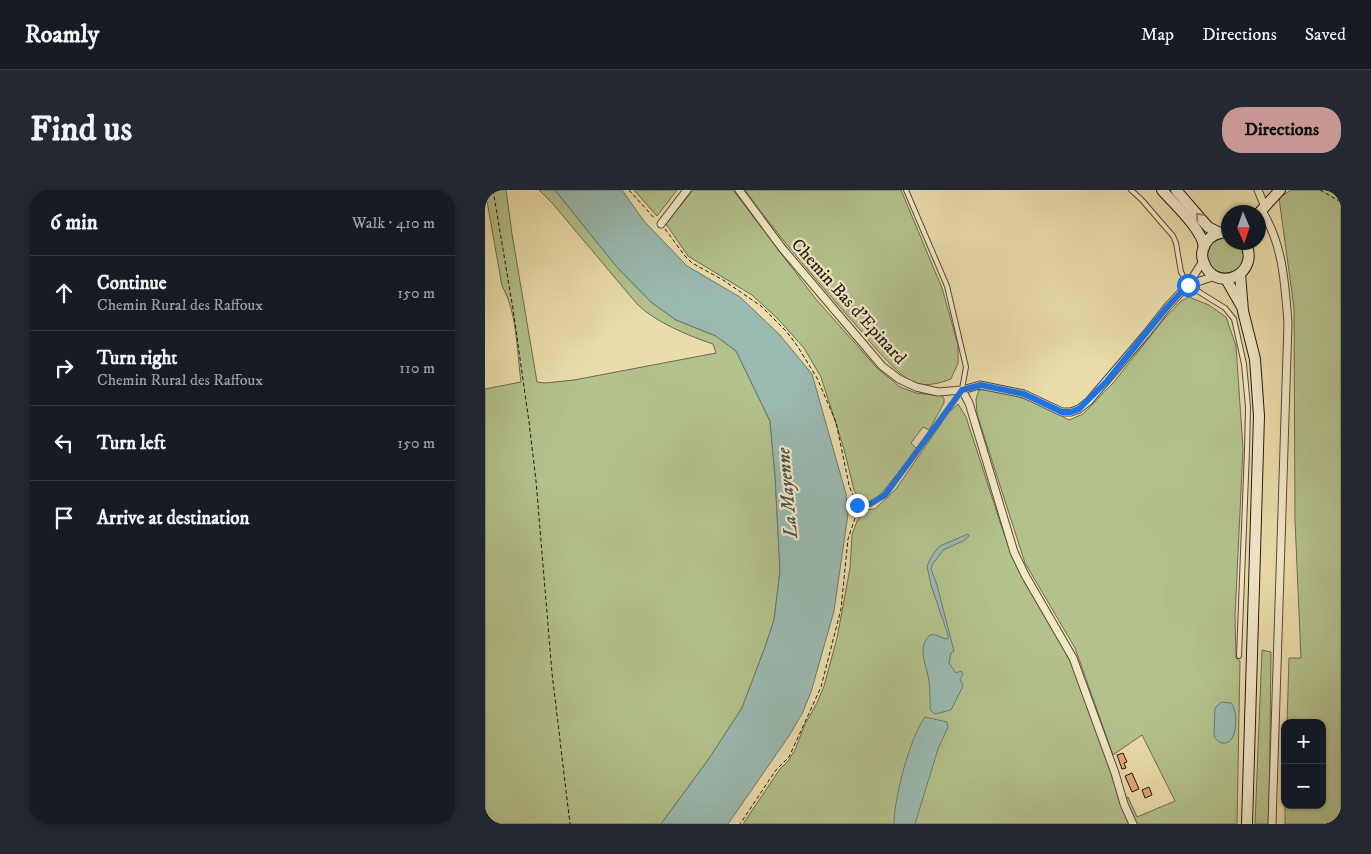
<!DOCTYPE html>
<html lang="en">
<head>
<meta charset="utf-8">
<style>
	:root { --surface:#171b24; --page:#242831; --text:#f1f3f6; --muted:#9ea1a6; --line:#363941; --accent:#c59692 }
	body { margin:0; font-family:"IM FELL DW Pica",serif; background:var(--page); color:var(--text) }
	.controls { position:absolute; right:15px; bottom:15px; display:grid; overflow:hidden; border-radius:10px; box-shadow:0 1px 4px #0004 }
	.controls button { width:45px; height:45px; display:grid; place-items:center; padding:0; border:0; border-bottom:1px solid var(--line); background:var(--surface); color:var(--text); font:25px sans-serif }
	.compass { position:absolute; left:736px; top:15px; width:45px; height:45px; border-radius:50%; background:var(--surface); box-shadow:0 1px 4px #0004; rotate:178deg }
	.stop { position:absolute; width:15px; height:15px; margin:-11px; border:4px solid #1a73e8; border-radius:50%; background:#fff }
	.stop.end { background:#1a73e8; border-color:#fff; box-shadow:0 1px 5px #0008 }
	.list { margin:0; padding:0; list-style:none }
	h2 { display:flex; justify-content:space-between; align-items:center; height:65px; margin:0; padding:0 20px; font-size:21px }
	h2 small { font-size:16px; font-weight:400; color:var(--muted) }
	.list li { display:grid; grid-template-columns:32px 1fr auto; gap:15px; align-items:center; box-sizing:border-box; height:75px; padding:0 20px; border-top:1px solid var(--line) }
	.list b { display:block; font-size:19px; white-space:nowrap }
	.list p { margin:0; font-size:16px; white-space:nowrap; color:var(--muted) }
	.list em { font-size:16px; font-style:normal; color:var(--muted) }
	.icon { flex:none; width:28px; height:28px; fill:none; stroke:currentColor; stroke-width:2; stroke-linecap:round; stroke-linejoin:round }
	.map { position:relative; flex:none; width:856px; height:634px; overflow:hidden; border-radius:20px }
	header { display:flex; align-items:center; gap:30px; box-sizing:border-box; height:70px; padding:0 25px; background:var(--surface); border-bottom:1px solid var(--line) }
	header strong { font-size:24px }
	nav { display:flex; gap:28px; margin-inline-start:auto; font-size:18px }
	.intro { display:flex; align-items:center; justify-content:space-between; box-sizing:border-box; height:120px; padding:0 30px }
	h1 { margin:0; font-size:35px }
	.button { padding:12px 22px; border-radius:20px; background:var(--accent); color:#111; font-size:18px; font-weight:700 }
	main { display:flex; gap:30px; padding:0 30px }
	aside { flex:1; background:var(--surface); border-radius:20px; box-shadow:0 1px 4px #0004 }
	.map>svg:first-child { display:block }
	.green { fill:#b3c18c; stroke:#6a6c4e }
	.water { fill:#9abab1; stroke:#6a7971 }
	.building { fill:#e2a87a; stroke:#221810 }
	.lines { fill:none; stroke-linecap:round; stroke-linejoin:round }
	.lane-casing { stroke:#544937; stroke-width:6 }
	.street-casing { stroke:#544937; stroke-width:9 }
	.secondary-casing { stroke:#221810; stroke-width:12 }
	.path { stroke:#221810; stroke-width:1; stroke-dasharray:4 2.5; stroke-linecap:butt }
	.lane { stroke:#f2e8c8; stroke-width:4 }
	.street { stroke:#f2e8c8; stroke-width:7 }
	.secondary { stroke:#f2e8c8; stroke-width:10 }
	.oneway { stroke:#948a75 }
	.route { stroke:#1a73e8; stroke-width:6 }
	.labels { text-anchor:middle; stroke-width:4.5; stroke-linejoin:round; paint-order:stroke }
	.street-label { font-size:18px; fill:#221810; stroke:#f2e8c8 }
	.water-label { font-size:19px; font-style:italic; fill:#4c5148; stroke:#f2e8c8 }
</style>
</head>
<body>
<header>
<strong>Roamly</strong>
<nav><a>Map</a><a>Directions</a><a>Saved</a></nav>
</header>
<div class="intro"><h1>Find us</h1><a class="button">Directions</a></div>
<main>
<aside>
<h2>6 min<small>Walk · 410 m</small></h2>
<ul class="list">
<li><svg class="icon" aria-label="ahead" viewBox="0 0 24 24"><path d="M12 20V5M6 11l6-6 6 6"/></svg><div><b>Continue</b><p>Chemin Rural des Raffoux</p></div><em>150 m</em></li>
<li><svg class="icon" aria-label="right" viewBox="0 0 24 24"><path d="M7 20v-9h11M14 6l5 5-5 5"/></svg><div><b>Turn right</b><p>Chemin Rural des Raffoux</p></div><em>110 m</em></li>
<li><svg class="icon" aria-label="left" viewBox="0 0 24 24"><path d="M17 20v-9H6M10 6l-5 5 5 5"/></svg><div><b>Turn left</b></div><em>150 m</em></li>
<li><svg class="icon" aria-label="arrive" viewBox="0 0 24 24"><path d="M6 21V4h12l-3 4 3 4H6"/></svg><div><b>Arrive at destination</b></div></li>
</ul>
</aside>
<div class="map">
<svg width="856" height="634" viewBox="0 0 856 634">
	<rect width="100%" height="100%" fill="#ebdcab"/>
	<filter id="stains"><feTurbulence type="fractalNoise" baseFrequency=".004" numOctaves="4"/><feColorMatrix values="0 0 0 0 .2 0 0 0 0 .09 0 0 0 0 .02 0 0 0 .5 -.17"/></filter>
	<radialGradient id="worn" r=".72"><stop offset=".6" stop-color="#630" stop-opacity="0"/><stop offset="1" stop-color="#630" stop-opacity=".3"/></radialGradient>
	<!-- green -->
	<g class="green">
		<path d="M0,0H21L27,44L52,192L60,193L89,190L231,163L228,154C204,146 170,132 152,114L68,14L54,0H70L131,76L166,112L191,130L231,146L251,161L285,231L290,285L295,381L289,430L280,457L257,518L223,570L176,634H0V199L36,192C32,163 32,121 17,96Z"/>
		<path d="M149,0H192L172,26Z"/>
		<path d="M208,0H248L330,108L392,178L415,197L431,203L457,206L459,208V213L444,240L438,237L426,253L432,259L396,304L386,312L379,313L374,309L369,300L359,259L336,187L319,158L293,129L267,105L203,66L181,34Z"/>
		<path d="M260,0H416L457,98L473,155V173L466,189C456,193 443,196 433,194C418,191 387,155 377,142C336,96 296,50 260,0Z"/>
		<path d="M806,0H856V634H800V615H837V533H802L804,468H816L810,330L809,118L794,8Z"/>
		<path d="M740,48H743L744,52L754,53C758,57 759,60 759,67C758,91 718,87 723,62C725,53 732,49 740,48Z"/>
		<path d="M704,107L724,115L741,127L751,156L758,259L750,426L751,468L755,471L752,634H258L295,579L303,571L310,560L320,534L332,513L339,496L352,448L365,378L367,345L372,331L380,320L390,319L411,299L464,222L473,214L481,227L518,341L533,378L591,481L637,609L643,607L652,627L690,611L657,545L628,565L590,458L540,373L492,224L491,209L494,200C522,197 560,217 584,230L598,224L628,193L679,129L696,111Z"/>
		<path d="M777,460L786,462L784,634H770Z"/>
	</g>
	<!-- water -->
	<g class="water">
		<path d="M70,0H137L159,31L202,76L255,107L294,144L327,184L361,304L363,324L349,421L326,502L317,524L304,546L243,634H176L223,570L257,518L280,457L289,430L295,381L290,285L285,231L251,161L231,146L191,130L166,112L131,76Z"/>
		<path d="M483,344L484,346L478,351L458,360L447,375L446,379L452,395L469,461L466,463L464,473L471,483L476,481L478,484L475,489L478,496L466,520L450,524L445,520C445,510 445,500 444,491C442,475 431,458 445,445C452,443 456,449 463,449V445L446,395L442,376L448,364L455,356Z"/>
		<path d="M736,512L746,513C753,520 754,556 737,553C732,551 730,549 729,545L730,518Z"/>
		<path d="M440,527L462,532L463,537L453,559L430,634H409C409,608 425,547 440,527Z"/>
	</g>
	<!-- building -->
	<g class="building">
		<path d="M638,563L642,572L639,573L641,578L637,579L632,565Z"/>
		<path d="M647,583L654,599L647,602L640,586Z"/>
		<path d="M664,597L667,605L660,608L657,600Z"/>
	</g>
	<g class="lines">
		<!-- lane casing -->
		<g class="lane-casing">
			<g id="lane">
				<path d="M421,0L462,96L481,177L477,199"/>
				<path d="M646,0L656,9L688,46L691,53L696,82L703,95L740,118L749,129L759,174L763,217L762,260L754,466"/>
			</g>
		</g>
		<!-- street casing -->
		<g class="street-casing">
			<g id="street">
				<path d="M254,0L297,58L397,176L414,189L431,197L453,202L477,200L495,195L539,204L577,222H586L594,219L604,211L661,144L683,116L703,95L718,71"/>
				<path d="M773,0L780,17"/>
				<path d="M777,21C798,54 800,95 803,133L787,634"/>
				<path d="M176,34L202,0"/>
				<path d="M703,95L730,86"/>
				<path d="M477,200L484,213L529,362L540,385L588,468L630,583L639,614L648,634"/>
			</g>
		</g>
		<!-- secondary casing -->
		<g class="secondary-casing">
			<g id="secondary">
				<path d="M677,0C689,14 717,39 719,57"/>
				<path d="M691,0L723,37L735,43"/>
				<path d="M774,23L795,0"/>
				<path d="M744,42C734,42 725,45 720,54C717,60 716,67 719,73C730,104 777,85 760,52"/>
				<path d="M755,84L758,121L770,169L774,226L762,634"/>
				<path d="M741,89L757,117"/>
			</g>
		</g>
		<!-- path -->
		<g class="path">
			<path d="M8,0L28,119L44,232L51,291L67,483L85,634"/>
			<path d="M144,0L170,29"/>
			<path d="M835,0L856,12"/>
			<path d="M180,39L200,66L207,73L238,90L276,116L302,142L313,157L332,188L351,232L364,295L373,319L363,349L356,419L336,497L304,567L291,580L255,634"/>
			<path d="M366,312C380,317 388,312 400,305L472,207"/>
		</g>
		<!-- lane -->
		<use href="#lane" class="lane"/>
		<!-- street -->
		<use href="#street" class="street"/>
		<!-- secondary -->
		<use href="#secondary" class="secondary"/>
	</g>
	<!-- one-way arrows -->
	<defs><path id="oneway-chevron" d="M-2-3.5L2.5 0L-2 3.5" fill="none" stroke-width="1.6" stroke-linecap="round" stroke-linejoin="round" transform="scale(1.25)"/></defs>
	<use class="oneway" href="#oneway-chevron" transform="translate(714 26) rotate(-132)"/>
	<g class="lines">
		<!-- route -->
		<path class="route" d="M372,315L385,314L400,305L477,200L496,195L539,204L577,222H586L594,219L622,191L683,116L703,95"/>
	</g>
	<g class="labels">
		<!-- street labels -->
		<g class="street-label">
			<text transform="translate(364 111) rotate(48)" y="6">Chemin Bas d'Epinard</text>
		</g>
		<!-- water labels -->
		<g class="water-label">
			<text transform="translate(301 303) rotate(-95)" y="7">La Mayenne</text>
		</g>
	</g>
	<rect width="100%" height="100%" filter="url(#stains)"/>
	<rect width="100%" height="100%" fill="url(#worn)"/>
</svg>
<div class="controls">
<button>+</button>
<button>−</button>
</div>
<svg class="compass" viewBox="-18 -18 36 36"><path d="M0-13l5 13h-10z" fill="#e53935"/><path d="M0 13l5-13h-10z" fill="#9ea1a6"/></svg>
<div class="stop" style="left:703px;top:95px"></div>
<div class="stop end" style="left:372px;top:315px"></div>
</div>
</main>
</body>
</html>
